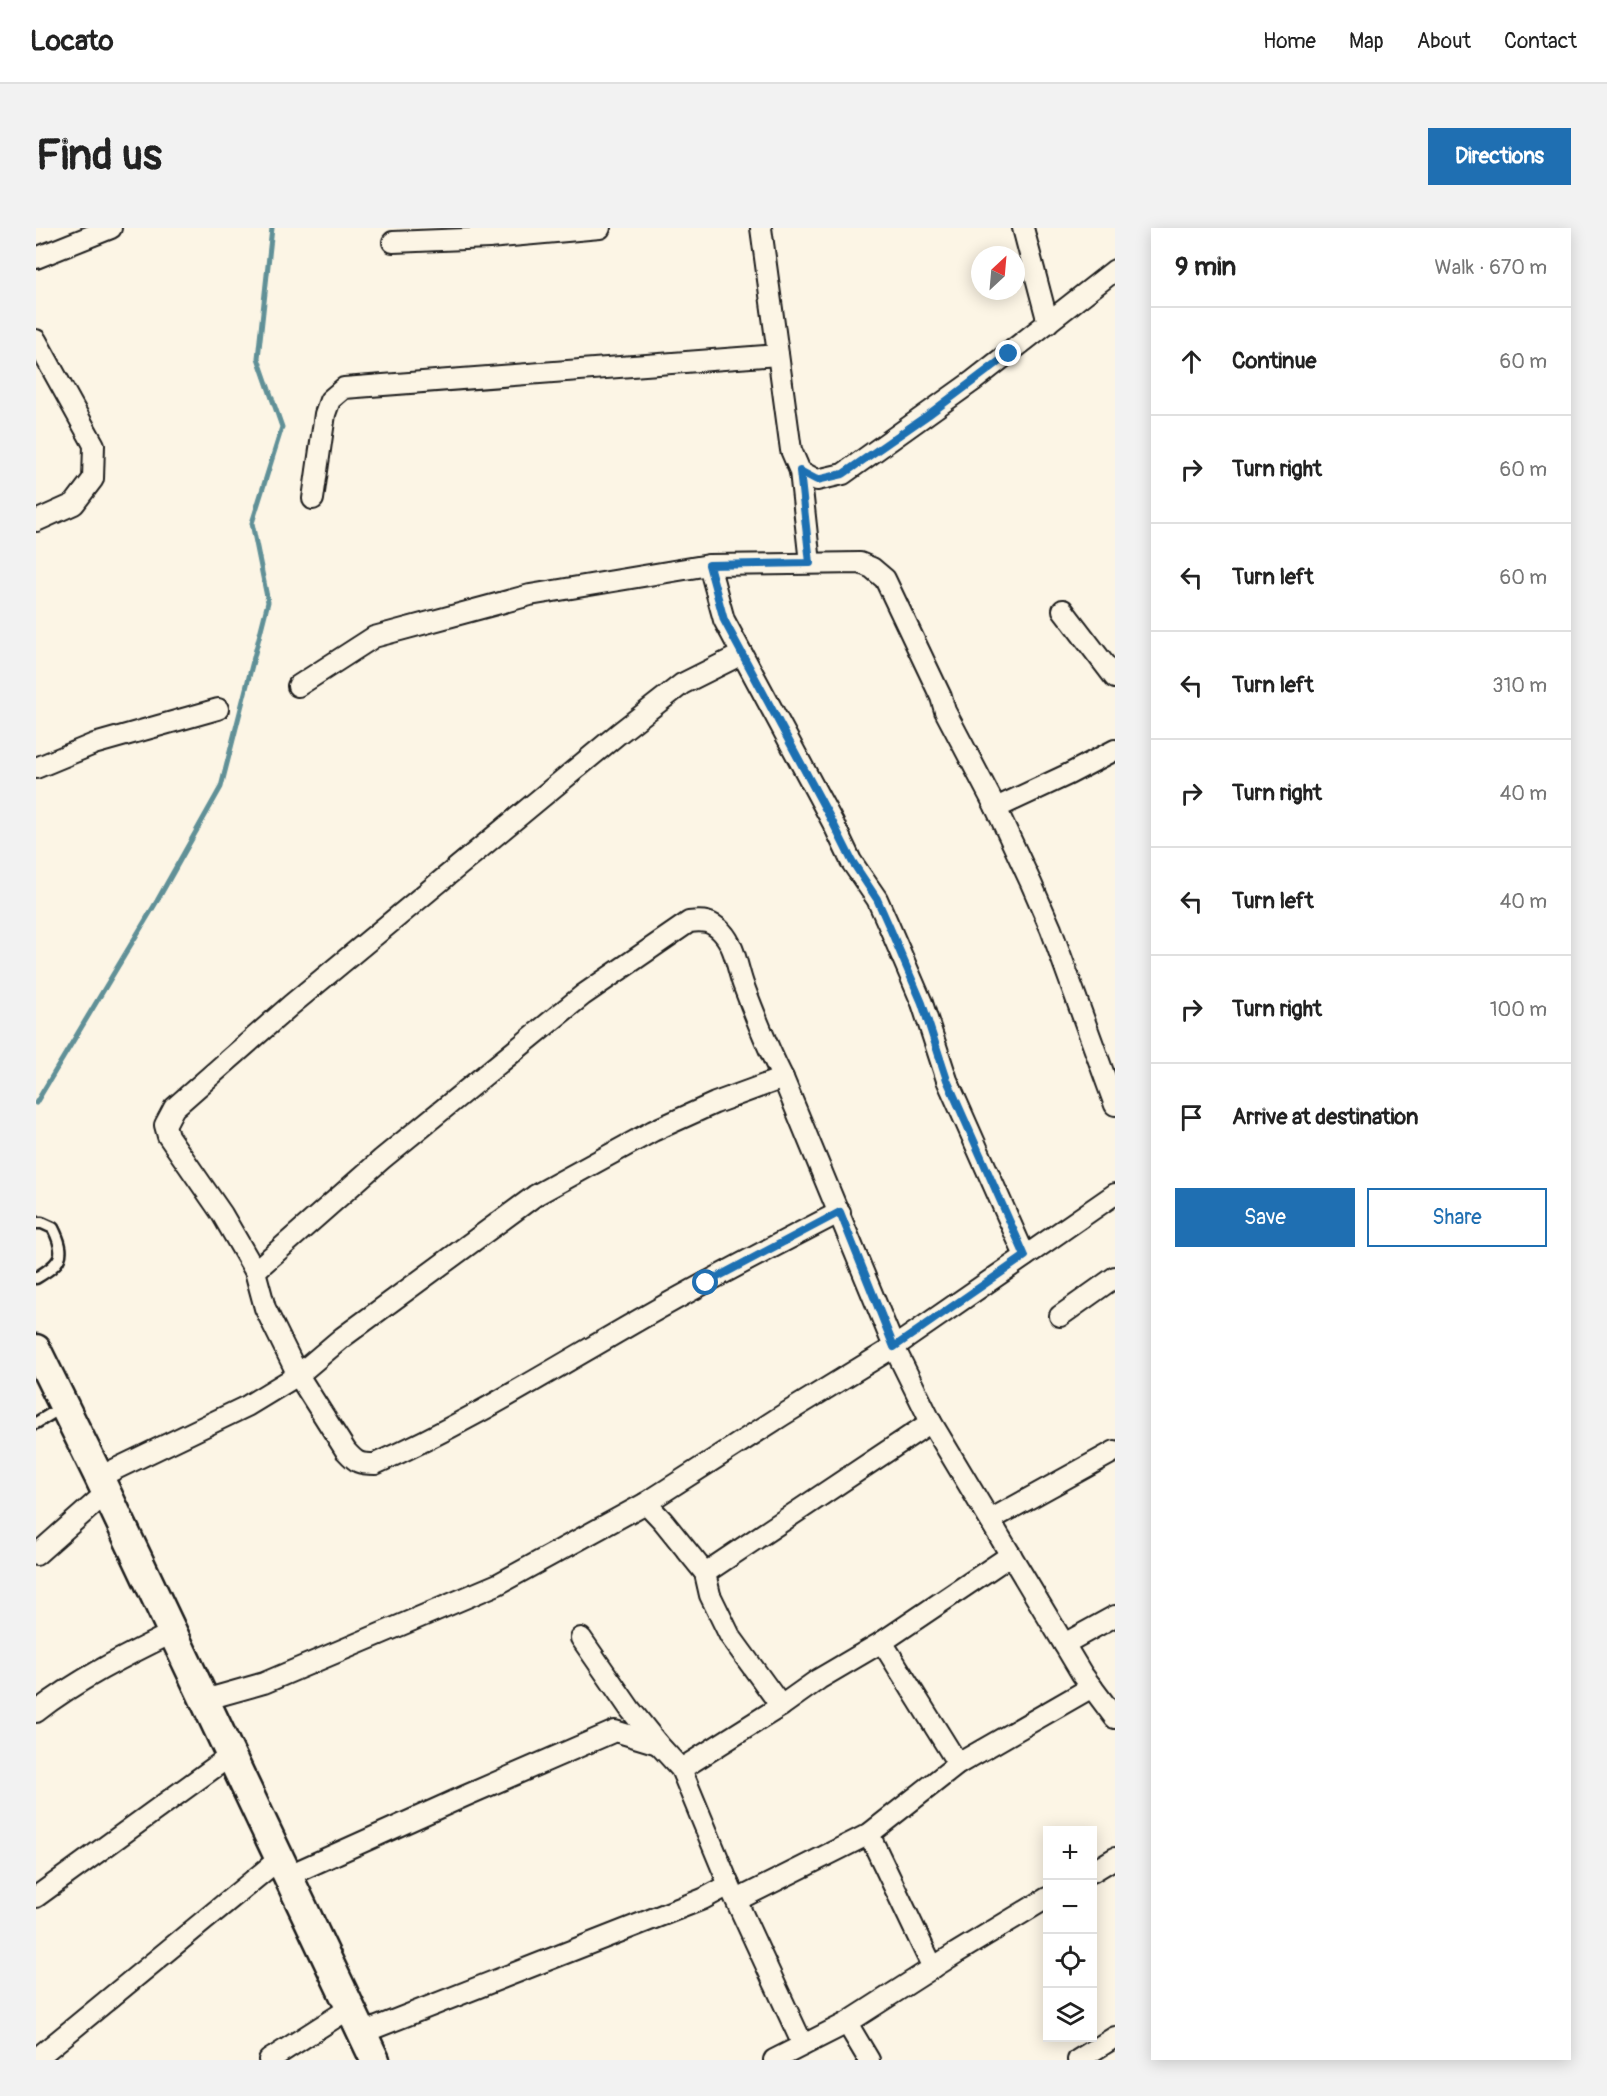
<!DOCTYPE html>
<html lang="en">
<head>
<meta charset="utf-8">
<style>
	:root { --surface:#fff; --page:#f2f2f2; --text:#222; --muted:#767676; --line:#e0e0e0; --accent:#1f6fb2 }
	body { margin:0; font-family:Pangolin,sans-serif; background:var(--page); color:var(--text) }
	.controls { position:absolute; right:18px; bottom:18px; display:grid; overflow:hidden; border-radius:0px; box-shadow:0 3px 15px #0003 }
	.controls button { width:54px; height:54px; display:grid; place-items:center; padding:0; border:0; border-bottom:2px solid var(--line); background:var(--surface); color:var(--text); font:30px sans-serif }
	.compass { position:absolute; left:935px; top:18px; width:54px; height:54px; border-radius:50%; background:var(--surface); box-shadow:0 3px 15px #0003; rotate:26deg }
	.stop { position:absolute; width:18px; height:18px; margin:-14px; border:4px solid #1f6fb2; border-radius:50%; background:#fff }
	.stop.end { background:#1f6fb2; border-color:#fff; box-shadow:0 2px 6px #0008 }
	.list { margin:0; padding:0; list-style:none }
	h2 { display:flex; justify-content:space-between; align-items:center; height:78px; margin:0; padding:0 24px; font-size:26px }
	h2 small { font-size:20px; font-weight:400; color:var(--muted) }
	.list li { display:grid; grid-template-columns:39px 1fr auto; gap:18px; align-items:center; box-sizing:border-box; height:108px; padding:0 24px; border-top:2px solid var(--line) }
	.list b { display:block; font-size:22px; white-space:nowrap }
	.list em { font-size:20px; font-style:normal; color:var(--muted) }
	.actions { display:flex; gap:12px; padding:18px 24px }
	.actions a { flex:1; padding:14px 0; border:2px solid var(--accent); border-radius:0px; text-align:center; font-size:21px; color:var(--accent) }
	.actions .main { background:var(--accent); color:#fff }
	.icon { flex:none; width:33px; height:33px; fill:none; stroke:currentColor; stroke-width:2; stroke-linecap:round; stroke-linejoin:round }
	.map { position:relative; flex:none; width:1079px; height:1832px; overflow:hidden; border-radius:0px }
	header { display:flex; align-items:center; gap:36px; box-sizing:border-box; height:84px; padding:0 30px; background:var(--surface); border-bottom:2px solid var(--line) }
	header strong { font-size:28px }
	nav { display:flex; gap:33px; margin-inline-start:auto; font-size:21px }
	.intro { display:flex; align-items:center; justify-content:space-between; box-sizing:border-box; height:144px; padding:0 36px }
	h1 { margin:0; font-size:42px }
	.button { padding:15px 27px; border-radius:0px; background:var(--accent); color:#fff; font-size:21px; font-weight:700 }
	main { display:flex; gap:36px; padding:0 36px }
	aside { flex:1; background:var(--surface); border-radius:0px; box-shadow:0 3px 15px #0003 }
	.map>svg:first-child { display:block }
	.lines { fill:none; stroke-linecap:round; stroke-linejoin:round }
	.stream { stroke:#609097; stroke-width:5 }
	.service-casing { stroke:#1c1c1c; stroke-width:15 }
	.minor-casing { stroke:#1c1c1c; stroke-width:24 }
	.secondary-casing { stroke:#1c1c1c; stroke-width:33 }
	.service { stroke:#fcf5e5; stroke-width:10 }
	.minor { stroke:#fcf5e5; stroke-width:20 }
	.secondary { stroke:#fcf5e5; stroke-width:28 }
	.route { stroke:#1f6fb2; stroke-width:8 }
</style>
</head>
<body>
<header>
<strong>Locato</strong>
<nav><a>Home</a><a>Map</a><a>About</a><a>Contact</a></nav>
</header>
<div class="intro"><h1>Find us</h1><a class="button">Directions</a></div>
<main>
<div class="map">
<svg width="1079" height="1832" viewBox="0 0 1079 1832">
	<rect width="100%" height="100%" fill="#fcf5e5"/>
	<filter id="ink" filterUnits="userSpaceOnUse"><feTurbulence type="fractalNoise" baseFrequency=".0167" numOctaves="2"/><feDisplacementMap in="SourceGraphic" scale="12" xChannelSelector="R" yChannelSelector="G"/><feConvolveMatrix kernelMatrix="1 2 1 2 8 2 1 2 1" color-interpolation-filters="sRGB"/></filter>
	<g filter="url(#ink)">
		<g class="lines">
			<!-- stream -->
			<path class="stream" d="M0,875L121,673L185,559L232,374L216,295L246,199L222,130L236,0"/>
			<!-- service casing -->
			<g class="service-casing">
				<g id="service">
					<path d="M0,995H6L17,1000C31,1028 25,1035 0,1050"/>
					<path d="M0,1195L28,1178"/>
				</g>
			</g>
			<!-- minor casing -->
			<g class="minor-casing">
				<g id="minor">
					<path d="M725,0L755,222L764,243L781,252L807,246L937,153L1079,42"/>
					<path d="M987,0L1012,95"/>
					<path d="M357,14L453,10L564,0"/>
					<path d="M0,30L75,0"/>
					<path d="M0,112L58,217L57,251L38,276L0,293"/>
					<path d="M764,243L774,335"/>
					<path d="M277,271L289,186L294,172L308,160L742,127"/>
					<path d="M673,337L688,392L797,595L815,633L841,671L853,698L886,775L911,852L989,1028"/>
					<path d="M1027,382L1079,450"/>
					<path d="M706,426L646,456L582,506L255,777L138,880L129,897L132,908L186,986L219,1043L229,1080L262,1147L310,1223C321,1235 323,1236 339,1236C441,1191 534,1130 631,1076C688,1044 746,1014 804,984"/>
					<path d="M262,458L338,409L494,367L673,337L824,335L836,340L849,351L905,469L909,483L960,580L995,655L1015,701L1079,877"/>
					<path d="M0,540L58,516L182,481"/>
					<path d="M960,580L1033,546L1079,522"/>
					<path d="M219,1043L346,931L547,767L653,694C667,692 676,693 686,704C699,718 701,739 707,756C719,788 731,819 747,850L858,1119L895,1194L1046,1446L1079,1490"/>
					<path d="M1024,1088L1079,1049"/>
					<path d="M63,1249L211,1178L262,1147L307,1109L500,967L617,903L679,875L747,850"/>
					<path d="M610,1275L627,1293L669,1345L674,1367L694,1408L745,1478"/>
					<path d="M954,1292L1079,1223"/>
					<path d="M0,1327L70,1265"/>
					<path d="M669,1345L895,1194"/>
					<path d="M545,1410L594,1481L622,1516L645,1541L693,1657L767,1817"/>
					<path d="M846,1414L922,1536"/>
					<path d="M1028,1416L1079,1388"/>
					<path d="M168,1472L228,1455L462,1356L610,1275L747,1187L858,1119L1079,966"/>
					<path d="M0,1484C41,1452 89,1428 136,1405"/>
					<path d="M645,1541L745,1478L783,1451L846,1414L975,1327"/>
					<path d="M833,1606L897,1740"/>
					<path d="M1056,1644L1079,1630"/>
					<path d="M251,1648L429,1568L579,1503L622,1516"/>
					<path d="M0,1669L194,1528"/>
					<path d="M701,1672L833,1606L922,1536L1056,1459"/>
					<path d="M811,1795L833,1832"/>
					<path d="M326,1805L667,1671L693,1657"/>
					<path d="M0,1831L243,1631"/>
					<path d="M233,1832L314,1780"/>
					<path d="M738,1832L811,1795L920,1725L1011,1670"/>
					<path d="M1042,1832L1079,1809"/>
				</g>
			</g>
			<!-- secondary casing -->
			<g class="secondary-casing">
				<path id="secondary" d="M0,1121L63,1249L339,1832"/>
			</g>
			<!-- service -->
			<use href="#service" class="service"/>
			<!-- minor -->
			<use href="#minor" class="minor"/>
			<!-- secondary -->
			<use href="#secondary" class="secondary"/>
		</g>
	</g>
	<g class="lines" filter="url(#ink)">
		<!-- route -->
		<path class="route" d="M670,1055L804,984L858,1119L989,1028L911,852L886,775L853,698L841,671L816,633L797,595L688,392L673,337L774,335L764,243L781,252L807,246L892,187L973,126"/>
	</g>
</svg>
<div class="controls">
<button>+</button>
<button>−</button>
<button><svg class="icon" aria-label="locate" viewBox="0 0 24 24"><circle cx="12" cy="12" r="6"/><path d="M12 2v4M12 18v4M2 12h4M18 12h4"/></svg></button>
<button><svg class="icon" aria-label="layers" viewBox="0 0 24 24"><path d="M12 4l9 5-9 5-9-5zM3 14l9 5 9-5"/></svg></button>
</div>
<svg class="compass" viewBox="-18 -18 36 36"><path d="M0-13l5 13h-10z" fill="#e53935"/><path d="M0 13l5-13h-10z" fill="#767676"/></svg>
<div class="stop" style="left:670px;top:1055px"></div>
<div class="stop end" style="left:973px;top:126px"></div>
</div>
<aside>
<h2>9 min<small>Walk · 670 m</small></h2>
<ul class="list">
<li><svg class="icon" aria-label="ahead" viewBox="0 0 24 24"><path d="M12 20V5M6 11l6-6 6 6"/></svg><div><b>Continue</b></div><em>60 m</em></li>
<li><svg class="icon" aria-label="right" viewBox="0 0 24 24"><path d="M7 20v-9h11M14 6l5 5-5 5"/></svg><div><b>Turn right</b></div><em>60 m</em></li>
<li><svg class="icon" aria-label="left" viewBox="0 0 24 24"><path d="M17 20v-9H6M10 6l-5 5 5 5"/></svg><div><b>Turn left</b></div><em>60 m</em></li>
<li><svg class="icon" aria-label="left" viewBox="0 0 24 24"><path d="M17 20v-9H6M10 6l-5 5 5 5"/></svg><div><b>Turn left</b></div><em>310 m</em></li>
<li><svg class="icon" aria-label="right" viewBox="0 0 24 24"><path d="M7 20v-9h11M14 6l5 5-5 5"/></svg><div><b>Turn right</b></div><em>40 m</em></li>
<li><svg class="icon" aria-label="left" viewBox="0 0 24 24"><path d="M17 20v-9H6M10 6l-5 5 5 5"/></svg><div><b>Turn left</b></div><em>40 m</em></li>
<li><svg class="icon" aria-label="right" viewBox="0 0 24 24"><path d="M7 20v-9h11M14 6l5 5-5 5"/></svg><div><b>Turn right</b></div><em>100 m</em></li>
<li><svg class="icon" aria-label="arrive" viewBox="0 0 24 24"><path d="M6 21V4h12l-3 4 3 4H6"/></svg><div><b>Arrive at destination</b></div></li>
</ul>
<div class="actions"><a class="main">Save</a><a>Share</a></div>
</aside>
</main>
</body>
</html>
